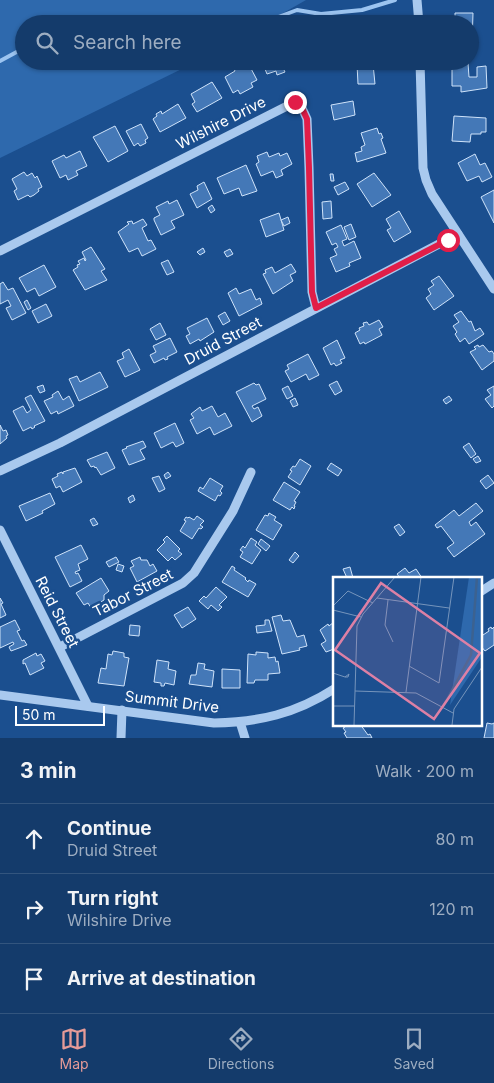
<!DOCTYPE html>
<html lang="en">
<head>
<meta charset="utf-8">
<style>
	:root { --surface:#143b6b; --page:#1d4271; --text:#f1f3f6; --muted:#9dadc1; --line:#33557e; --accent:#e69b98 }
	body { margin:0; font-family:Inter,sans-serif; background:var(--page); color:var(--text) }
	.scale { position:absolute; left:15px; bottom:12px; width:90px; box-sizing:border-box; padding-left:5px; border:2px solid #fff; border-top:0; font-size:14px; line-height:18px; white-space:nowrap; color:#fff; -webkit-text-stroke:4px #1b4f8f; paint-order:stroke }
	.stop { position:absolute; width:15px; height:15px; margin:-11px; border:4px solid #e11d48; border-radius:50%; background:#fff }
	.stop.end { background:#e11d48; border-color:#fff; box-shadow:0 1px 5px #0008 }
	.list { margin:0; padding:0; list-style:none }
	h2 { display:flex; justify-content:space-between; align-items:center; height:65px; margin:0; padding:0 20px; font-size:21px }
	h2 small { font-size:16px; font-weight:400; color:var(--muted) }
	.list li { display:grid; grid-template-columns:32px 1fr auto; gap:15px; align-items:center; box-sizing:border-box; height:70px; padding:0 20px; border-top:1px solid var(--line) }
	.list b { display:block; font-size:19px; white-space:nowrap }
	.list p { margin:0; font-size:16px; white-space:nowrap; color:var(--muted) }
	.list em { font-size:16px; font-style:normal; color:var(--muted) }
	.icon { flex:none; width:28px; height:28px; fill:none; stroke:currentColor; stroke-width:2; stroke-linecap:round; stroke-linejoin:round }
	.map { position:relative; flex:none; width:494px; height:738px; overflow:hidden }
	.search { position:absolute; background:var(--surface); box-shadow:0 1px 4px #0004; left:15px; right:15px; top:15px; height:55px; display:flex; align-items:center; gap:12px; box-sizing:border-box; padding:0 18px; border-radius:28px; color:var(--muted); font-size:19px }
	.sheet { height:275px; background:var(--surface) }
	nav { display:flex; justify-content:space-around; align-items:center; box-sizing:border-box; height:70px; border-top:1px solid var(--line); background:var(--surface); font-size:14px; color:var(--muted) }
	nav a { display:grid; justify-items:center; gap:2px }
	nav .on { color:var(--accent) }
	.map>svg:first-child { display:block }
	.green { fill:#2e69ad }
	.lines { fill:none; stroke-linecap:round; stroke-linejoin:round }
	.stream { stroke:#9cc4f0; stroke-width:4 }
	.building { fill:#4478b7; stroke:#cfe3fa }
	.minor { stroke:#a9c9ee; stroke-width:9 }
	.route { stroke:#e11d48; stroke-width:6 }
	.labels { text-anchor:middle; stroke-width:5; stroke-linejoin:round; paint-order:stroke }
	.street-label { font-size:15px; fill:#fff; stroke:#1b4f8f }
	.inset-river { fill:none; stroke:#3c6290; stroke-width:2.5 }
	.inset-road { fill:none; stroke:#7695bc; stroke-width:1 }
	.view { fill:#dd80a5; fill-opacity:0.15; stroke:#dd80a5; stroke-width:2.5 }
	.inset-edge { fill:none; stroke:#fff; stroke-width:2.5 }
</style>
</head>
<body>
<div class="map">
<svg width="494" height="738" viewBox="0 0 494 738">
	<rect width="100%" height="100%" fill="#1b4f8f"/>
	<!-- green -->
	<path class="green" d="M0,0H306L264,24H24V61H198L0,158Z"/>
	<g class="lines">
		<!-- stream -->
		<g class="stream">
			<path d="M228,24L246,23L273,19L297,10L321,14L362,10L395,0"/>
			<path d="M0,61L24,48"/>
		</g>
	</g>
	<!-- building -->
	<g class="building">
		<path d="M455,13H473L472,44H470V24H455Z"/>
		<path d="M240,61H247L257,80L251,83L253,87L240,94L238,90L233,93L225,77L235,71L232,65Z"/>
		<path d="M265,61H285L287,67L283,68L285,72L277,75L276,71L267,74L265,69L268,68Z"/>
		<path d="M468,63L469,77H477V67L486,66L487,88L461,92V86H452V64Z"/>
		<path d="M357,64H373L375,84H358Z"/>
		<path d="M212,82L222,98L197,112L192,104L195,102L191,94Z"/>
		<path d="M353,101L355,115L334,120L331,105Z"/>
		<path d="M178,104L186,118L160,132L153,119L157,116L156,114L161,111L162,114Z"/>
		<path d="M454,116L486,118V132H481V134H471L470,142L452,141Z"/>
		<path d="M141,124L148,138L145,140L146,143L140,146L138,143L134,146L126,131Z"/>
		<path d="M115,126L128,151L108,162L93,137Z"/>
		<path d="M377,128L379,134L381,133L383,138L381,139L386,153L357,162L355,153L362,151L361,147L365,145L361,133Z"/>
		<path d="M80,151L87,166L76,171L78,175L68,180L66,175L60,178L52,161L64,155L66,158Z"/>
		<path d="M267,152L269,157L279,153L280,156L287,153L292,164L281,170L283,175L276,178L273,171L261,176L256,164L259,162L257,156Z"/>
		<path d="M475,154L480,165L485,163L492,177L482,182L479,176L467,181L458,163Z"/>
		<path d="M246,165L257,191L242,196L239,188L224,194L217,178Z"/>
		<path d="M24,172L27,176L32,173L35,178L37,176L42,187L38,189L39,191L34,195L30,197L28,195L18,200L14,191L17,189L12,179Z"/>
		<path d="M374,173L391,195L372,207L357,184Z"/>
		<path d="M330,174H333L334,181H331Z"/>
		<path d="M204,182L212,199L197,208L190,194L198,190L197,186Z"/>
		<path d="M345,182L349,189L338,195L334,187Z"/>
		<path d="M494,190V223L481,197Z"/>
		<path d="M177,200L184,215L171,221L175,228L161,235L154,220V218L160,215L156,207L168,201L169,204Z"/>
		<path d="M331,201L332,218L323,219L322,202Z"/>
		<path d="M212,205L215,210L211,213L208,208Z"/>
		<path d="M399,211L411,232L394,242L387,230L391,228L386,219Z"/>
		<path d="M279,213L284,230L266,237L260,220Z"/>
		<path d="M288,217L290,223L284,226L281,220Z"/>
		<path d="M143,219L147,225L142,228L148,241L151,240L156,249L142,256L138,248L129,252L118,232L129,224L127,222L132,221L133,224Z"/>
		<path d="M351,224L356,237L349,240L344,227Z"/>
		<path d="M341,225L347,239L342,241L344,246L354,241L361,258L349,263L350,266L336,272L330,258L337,255L334,249L338,247L336,243L332,245L326,232Z"/>
		<path d="M91,247L105,269L101,271L107,280L85,290L73,270L78,267L77,265L80,264L78,261L84,258L85,261L86,260L82,252Z"/>
		<path d="M203,248L205,252L200,255L197,252Z"/>
		<path d="M230,249L233,254L227,257L224,252Z"/>
		<path d="M168,260L174,272L167,275L161,263Z"/>
		<path d="M291,264L296,272L290,275L293,281L273,294L263,274L266,273L265,270L272,267L275,273Z"/>
		<path d="M44,265L56,287L39,296L35,288L27,292L19,278Z"/>
		<path d="M439,276L454,296L434,310L426,298L431,294L428,289L434,285L431,281Z"/>
		<path d="M3,282L8,290L13,288L26,313L12,320L6,308L11,306L8,300L0,304V284Z"/>
		<path d="M236,288L239,294L251,289L256,300L260,298L262,304L239,316L228,293Z"/>
		<path d="M27,300L31,308L28,310L24,302Z"/>
		<path d="M46,304L52,316L38,323L32,311Z"/>
		<path d="M461,311L469,322L471,321L475,331L480,328L484,334L469,344L465,338L460,342L455,334L457,332L453,326L459,322L454,315Z"/>
		<path d="M225,312L230,321L223,325L218,316Z"/>
		<path d="M207,318L214,332L200,341L199,339L190,344L186,336L190,334L187,328Z"/>
		<path d="M379,320L383,327L379,329L382,335L365,344L364,342L360,344L355,333L360,330L359,328L364,326L363,323L367,322L369,325Z"/>
		<path d="M160,323L166,335L156,340L150,329Z"/>
		<path d="M170,338L177,352L167,357L168,359L165,360L164,358L154,363L150,355L156,352L153,346Z"/>
		<path d="M337,340L345,358L340,360L342,363L336,366L334,363L331,365L323,348Z"/>
		<path d="M478,345L479,347L483,345L489,352L492,351L494,354V361L482,370L470,352L476,349L474,347Z"/>
		<path d="M129,349L140,370L125,377L117,361L124,358L122,353Z"/>
		<path d="M308,354L319,375L309,380L306,374L291,382L285,371L289,369L287,365Z"/>
		<path d="M100,372L108,387L79,401L69,379L77,376L80,382Z"/>
		<path d="M337,381L342,391L335,395L329,385Z"/>
		<path d="M254,383L256,385L259,384L266,399L252,406L254,409L258,407L262,416L252,422L236,392Z"/>
		<path d="M43,385L45,391L40,393L37,387Z"/>
		<path d="M288,386L293,396L287,399L282,389Z"/>
		<path d="M494,386V406L492,408L485,399L491,395L487,390Z"/>
		<path d="M58,391L63,400L69,396L74,406L58,414L57,411L51,414L44,401L53,397L52,395Z"/>
		<path d="M31,395L45,421L34,426L35,427L32,429L31,427L23,431L13,411L23,406L27,413L31,410L25,398Z"/>
		<path d="M449,396L452,400L446,404L443,400Z"/>
		<path d="M295,398L298,405L293,407L290,401Z"/>
		<path d="M212,406L218,417L225,413L232,426L214,435L210,427L197,434L190,420L194,418L191,414L200,407L202,411Z"/>
		<path d="M175,423L184,443L176,447L173,442L161,448L154,433Z"/>
		<path d="M0,425L3,431L6,430L8,435L6,436L7,438L0,444Z"/>
		<path d="M143,441L146,447L140,450L145,459L129,465L122,450L127,448L126,447Z"/>
		<path d="M469,443L476,454L471,458L463,447Z"/>
		<path d="M107,452L115,468L101,475L96,467L95,468L94,466L91,467L87,460Z"/>
		<path d="M478,456L481,461L476,463L473,459Z"/>
		<path d="M300,459L311,466L300,485L288,477L292,471L290,470L293,466L295,467Z"/>
		<path d="M331,463L342,470L338,476L327,469Z"/>
		<path d="M75,468L82,482L63,492L60,486L56,488L52,479L58,476L57,474L62,472L63,474V472Z"/>
		<path d="M168,472L171,476L166,479L164,475Z"/>
		<path d="M488,475L494,483L486,489L480,481Z"/>
		<path d="M159,476L165,489L159,492L152,478Z"/>
		<path d="M210,478L223,486L220,491L222,493L220,496L218,495L215,501L198,491L200,487L203,489Z"/>
		<path d="M284,482L300,492L294,501L296,502L294,506H295L294,509L292,507L290,510L273,500Z"/>
		<path d="M50,493L55,504L42,511L43,513L26,521L19,506Z"/>
		<path d="M133,495L135,500L130,503L128,498Z"/>
		<path d="M476,503L483,511L469,522L471,526L476,522L485,534L454,557L447,548L454,543L441,526L437,528L435,525L454,510L459,516Z"/>
		<path d="M269,513L276,517L274,520L282,525L273,540L256,530L265,515L268,516Z"/>
		<path d="M197,516L204,521L200,525L203,527L201,529L199,528L192,539L180,531L186,521L184,520L186,517L188,518L189,517L194,520Z"/>
		<path d="M94,518L98,524L93,526L90,520Z"/>
		<path d="M399,524L405,532L400,536L394,527Z"/>
		<path d="M167,536L180,549L178,551L182,554L175,560L172,557L168,561L157,550L165,542L163,540Z"/>
		<path d="M251,538L257,542L255,545L261,550L252,564L240,557L243,552L240,550L243,546L245,548Z"/>
		<path d="M261,539L270,546L266,551L258,544Z"/>
		<path d="M81,545L88,559L78,564L80,570L75,572L76,574L78,573L82,581L70,587L55,557Z"/>
		<path d="M295,552L299,556L293,563L289,560Z"/>
		<path d="M116,557L119,562L109,567L106,562Z"/>
		<path d="M140,557L141,560H147L150,566L153,564L157,571L137,582L130,568L134,566L131,561Z"/>
		<path d="M118,564L124,566L122,572L116,570Z"/>
		<path d="M232,566L235,568L234,570L246,578L245,579L248,582L249,580L256,584L248,597L222,582Z"/>
		<path d="M350,567L353,578H347L343,569Z"/>
		<path d="M405,568L409,573L416,569L422,578H400L397,574Z"/>
		<path d="M101,578L109,591L104,595V600L91,608L88,603L84,605L76,593Z"/>
		<path d="M216,587L227,597L219,605L222,607L218,611L211,605L208,609L199,601L204,596L206,598Z"/>
		<path d="M0,598L3,603L1,604L6,615L0,618Z"/>
		<path d="M188,607L196,619L182,628L174,615Z"/>
		<path d="M281,615L283,621L290,620L297,637L304,635L307,646L299,648L300,650L282,654L272,617Z"/>
		<path d="M15,620L20,630L17,631L22,641L24,640L27,645L11,651L9,647L14,644L13,642L0,648V627Z"/>
		<path d="M265,620H269L272,631L257,633L256,626L265,625Z"/>
		<path d="M334,622V649L326,652L321,644L326,641L320,630L328,624L329,626Z"/>
		<path d="M130,625L140,626L139,636L129,635Z"/>
		<path d="M491,627L492,629L494,627V645L485,651L480,645V637L489,631L488,629Z"/>
		<path d="M113,651L124,653V657L129,658L124,686L98,683L101,668L106,669L108,654L112,655Z"/>
		<path d="M256,652L268,653V658L275,657L276,662L278,661L280,673L268,674V680H255L254,683H247L248,654L256,655Z"/>
		<path d="M36,653L37,656L41,654L45,661L41,663L44,668L30,675L25,663L23,664V660Z"/>
		<path d="M157,660L169,662L168,669L176,671L174,685L165,683L164,686H161V683L154,682Z"/>
		<path d="M198,663L205,664L204,669L214,671L212,687L189,684L191,675H196Z"/>
		<path d="M222,669L240,670V688H222Z"/>
		<path d="M487,723L492,724L494,723V738H484Z"/>
		<path d="M345,724H352L354,726L360,724L368,735L370,734L372,738H347L344,733L346,732L343,728L345,727Z"/>
	</g>
	<g class="lines">
		<!-- minor -->
		<g class="minor">
			<path d="M417,0L419,24"/>
			<path d="M420,61L423,168L426,180L432,194L494,289"/>
			<path d="M0,251L295,102L302,108L307,119L309,168L312,292L316,308"/>
			<path d="M0,471L60,443L458,234"/>
			<path d="M0,530L88,706"/>
			<path d="M480,592L494,583"/>
			<path d="M60,647L183,583L194,573L233,511L251,472"/>
			<path d="M0,695L214,723C259,722 295,714 334,689"/>
			<path d="M240,722L245,738"/>
			<path d="M121,738L122,710"/>
		</g>
	</g>
	<g class="lines">
		<!-- route -->
		<path class="route" d="M295,102L302,108L307,119L309,168L312,292L316,308L448,240"/>
	</g>
	<g class="labels">
		<!-- street labels -->
		<g class="street-label">
			<text transform="translate(221 123) rotate(-27)" y="5">Wilshire Drive</text>
			<text transform="translate(223 341) rotate(-28)" y="5">Druid Street</text>
			<text transform="translate(133 593) rotate(-27)" y="5">Tabor Street</text>
			<text transform="translate(57 612) rotate(63)" y="5">Reid Street</text>
			<text transform="translate(172 702) rotate(7)" y="5">Summit Drive</text>
		</g>
	</g>
	<!-- overview -->
	<g transform="translate(333 577)">
		<rect width="149" height="149" fill="#1b4f8f"/>
		<path d="M136,0H149V80L117,128Z" fill="#2e69ad"/>
		<path class="inset-river" d="M110,130L138,78L144,0"/>
		<path class="inset-road" d="M44,21L116,31M55,23L52,48L60,65M0,29L15,14L40,26M0,33L28,40M76,89L106,106L121,0M0,96L12,100L16,97L15,100H12M22,114L83,116L120,136M73,115L88,0M0,129H21M21,148L24,49L30,37L62,0M119,148L121,132L149,90"/>
		<path class="view" d="M48,6L147,76L101,142L2,73Z"/>
		<rect width="149" height="149" class="inset-edge"/>
	</g>
</svg>
<div class="scale">50 m</div>
<div class="stop" style="left:448px;top:240px"></div>
<div class="stop end" style="left:295px;top:102px"></div>
<div class="search"><svg class="icon" aria-label="search" viewBox="0 0 24 24"><circle cx="10" cy="10" r="6"/><path d="M15 15l6 6"/></svg>Search here</div>
</div>
<section class="sheet">
<h2>3 min<small>Walk · 200 m</small></h2>
<ul class="list">
<li><svg class="icon" aria-label="ahead" viewBox="0 0 24 24"><path d="M12 20V5M6 11l6-6 6 6"/></svg><div><b>Continue</b><p>Druid Street</p></div><em>80 m</em></li>
<li><svg class="icon" aria-label="right" viewBox="0 0 24 24"><path d="M7 20v-9h11M14 6l5 5-5 5"/></svg><div><b>Turn right</b><p>Wilshire Drive</p></div><em>120 m</em></li>
<li><svg class="icon" aria-label="arrive" viewBox="0 0 24 24"><path d="M6 21V4h12l-3 4 3 4H6"/></svg><div><b>Arrive at destination</b></div></li>
</ul>
</section>
<nav>
<a class="on"><svg class="icon" aria-label="map" viewBox="0 0 24 24"><path d="M3 6l6-2 6 2 6-2v14l-6 2-6-2-6 2zM9 4v14M15 6v14"/></svg>Map</a>
<a><svg class="icon" aria-label="directions" viewBox="0 0 24 24"><path d="M12 3l9 9-9 9-9-9zM9 14v-3h6M13 9l2 2-2 2"/></svg>Directions</a>
<a><svg class="icon" aria-label="saved" viewBox="0 0 24 24"><path d="M7 4h10v16l-5-4-5 4z"/></svg>Saved</a>
</nav>
</body>
</html>
